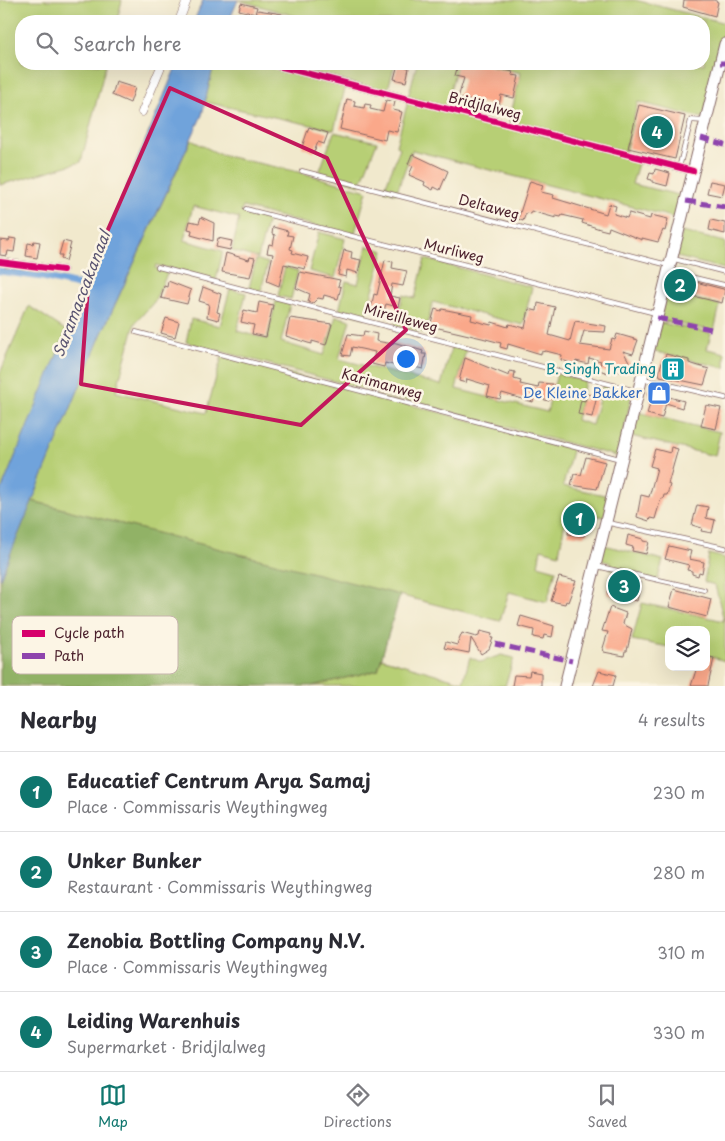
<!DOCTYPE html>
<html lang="en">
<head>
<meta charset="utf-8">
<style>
	:root { --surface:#fff; --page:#f7f7f7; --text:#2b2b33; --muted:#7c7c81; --line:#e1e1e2; --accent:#0f766e }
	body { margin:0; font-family:"Playpen Sans",sans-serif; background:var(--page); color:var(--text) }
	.controls { position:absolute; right:15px; bottom:15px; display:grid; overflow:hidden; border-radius:10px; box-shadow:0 5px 20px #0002 }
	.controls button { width:45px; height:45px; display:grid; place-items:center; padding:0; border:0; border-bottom:1px solid var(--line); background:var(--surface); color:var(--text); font:25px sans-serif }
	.you { position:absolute; left:405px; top:358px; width:18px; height:18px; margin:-12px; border:4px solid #fff; border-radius:50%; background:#1a73e8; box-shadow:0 0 0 8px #1a73e833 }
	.badge { display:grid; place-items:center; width:32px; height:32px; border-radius:50%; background:var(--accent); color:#fff; font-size:16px; font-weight:700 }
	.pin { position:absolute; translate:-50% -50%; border:2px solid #fff; box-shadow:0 1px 5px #0006 }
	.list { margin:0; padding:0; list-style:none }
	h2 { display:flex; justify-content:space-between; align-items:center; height:65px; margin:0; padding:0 20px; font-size:21px }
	h2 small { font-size:16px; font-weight:400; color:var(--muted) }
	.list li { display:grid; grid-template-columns:32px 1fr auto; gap:15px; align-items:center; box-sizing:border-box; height:80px; padding:0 20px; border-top:1px solid var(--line) }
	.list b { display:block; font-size:19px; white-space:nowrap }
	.list p { margin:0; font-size:16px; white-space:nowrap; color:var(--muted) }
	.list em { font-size:16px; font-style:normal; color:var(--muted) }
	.icon { flex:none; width:28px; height:28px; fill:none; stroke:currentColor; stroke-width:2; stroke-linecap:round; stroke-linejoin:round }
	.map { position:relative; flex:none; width:725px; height:686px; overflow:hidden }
	.search { position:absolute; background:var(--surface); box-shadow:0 5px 20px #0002; left:15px; right:15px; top:15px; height:55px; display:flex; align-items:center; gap:12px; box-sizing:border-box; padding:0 18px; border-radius:20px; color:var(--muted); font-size:19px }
	.sheet { height:385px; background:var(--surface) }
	nav { display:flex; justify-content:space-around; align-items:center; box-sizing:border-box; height:70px; border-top:1px solid var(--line); background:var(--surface); font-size:14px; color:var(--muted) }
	nav a { display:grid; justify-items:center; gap:2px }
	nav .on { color:var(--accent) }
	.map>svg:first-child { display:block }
	.green { fill:#b7cf74; stroke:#807750 }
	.forest { fill:#91b266; stroke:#6e6848 }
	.water { fill:#6fa3db; stroke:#5c6183 }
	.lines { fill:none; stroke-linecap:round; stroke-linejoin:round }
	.canal { stroke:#6fa3db; stroke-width:7 }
	.building { fill:#faa88a }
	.service-casing { stroke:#846664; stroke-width:5.5 }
	.minor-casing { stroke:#846664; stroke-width:9 }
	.secondary-casing { stroke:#846664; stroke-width:13 }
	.service { stroke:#fff; stroke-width:4 }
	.minor { stroke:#fff; stroke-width:8 }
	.secondary { stroke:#fff; stroke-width:11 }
	.quiet { stroke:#8e44ad; stroke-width:5; stroke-dasharray:10 5; stroke-linecap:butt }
	.cycleway-casing { stroke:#fcf5e5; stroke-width:9 }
	.cycleway { stroke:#d6006c; stroke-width:6 }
	.marked { fill:none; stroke:#c2185b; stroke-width:4; stroke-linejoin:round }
	.labels { text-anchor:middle; stroke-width:5; stroke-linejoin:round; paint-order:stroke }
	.street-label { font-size:14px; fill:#4a1f2b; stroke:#fcf5e5 }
	.culture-label { font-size:14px; fill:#0d838f; stroke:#fcf5e5; text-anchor:end }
	.shop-label { font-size:14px; fill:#366cbe; stroke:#fcf5e5; text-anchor:end }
	.water-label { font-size:15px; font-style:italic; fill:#595471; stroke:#fcf5e5 }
	.key { fill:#fcf5e5; stroke:#c7b5ad; stroke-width:1 }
	.key-label { font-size:14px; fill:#4a1f2b }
</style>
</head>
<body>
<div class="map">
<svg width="725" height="686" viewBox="0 0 725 686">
	<rect width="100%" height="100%" fill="#fcf5e5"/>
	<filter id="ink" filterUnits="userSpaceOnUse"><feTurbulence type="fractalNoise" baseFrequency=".02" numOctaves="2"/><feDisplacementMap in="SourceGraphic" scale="10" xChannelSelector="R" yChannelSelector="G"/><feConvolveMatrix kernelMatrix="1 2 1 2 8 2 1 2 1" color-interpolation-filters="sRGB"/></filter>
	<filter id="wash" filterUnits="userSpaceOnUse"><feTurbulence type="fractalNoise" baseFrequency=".0096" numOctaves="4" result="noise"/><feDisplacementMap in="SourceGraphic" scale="20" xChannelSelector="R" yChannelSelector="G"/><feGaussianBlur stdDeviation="1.12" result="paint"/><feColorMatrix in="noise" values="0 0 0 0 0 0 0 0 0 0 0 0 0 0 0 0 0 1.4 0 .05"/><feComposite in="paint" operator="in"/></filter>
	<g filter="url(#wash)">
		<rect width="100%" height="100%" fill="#f1e9cd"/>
		<!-- green -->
		<g class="green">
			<path d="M0,0H122L117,21H21V64H106L81,162L0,185Z"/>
			<path d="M238,0H635L725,23V27L703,118L638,102L625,152L509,122L521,73L485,64H704V21H313Z"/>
			<path d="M214,64H260L346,85L334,130L205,102Z"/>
			<path d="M312,64H395L387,92L310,72Z"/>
			<path d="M417,64H457L446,107L408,97Z"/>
			<path d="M408,101L639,160L632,184L683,196L676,218L412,150L396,194L384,190L400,148L396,146Z"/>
			<path d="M334,132L377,142L360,185L319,173Z"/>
			<path d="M191,140L221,155L299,172L367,191L354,236L243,207L241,212L268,219L258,258L232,251L239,218L193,206L184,240L223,251L216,280L156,265L155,268L168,272L154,302L135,323L116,392L206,413L222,356L573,447L563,486L609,496L604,517L567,510L559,554L541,549L538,565L556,570L547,602L509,592L500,621L32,501L101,335Z"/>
			<path d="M319,232L345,239L335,278L309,271Z"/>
			<path d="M682,232L725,242V269L677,257Z"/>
			<path d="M367,246L384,251L365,318L339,311L346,281L358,284Z"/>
			<path d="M256,259L268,263L261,291L249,288Z"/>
			<path d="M425,259L532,287L523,325L433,302L425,333L395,325L403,295L415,298Z"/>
			<path d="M285,267L298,271L291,299L278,296Z"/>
			<path d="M230,289L246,293L237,331L267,339L276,301L290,304L281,342L324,355L336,316L350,320L339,359L441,385L452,345L466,350L456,389L547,412L557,374L585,381L576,420L592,425L603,385L632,393L619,454L616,456L186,342L191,319L220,326Z"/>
			<path d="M667,292L720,305L714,331L660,320Z"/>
			<path d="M29,306L68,332L0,493V373Z"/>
			<path d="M661,323L711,333L707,349L725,353V368L653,351Z"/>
			<path d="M637,412L720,432L715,456L631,436Z"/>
			<path d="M604,545L663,560L657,582L610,570L611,563L601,560Z"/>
			<path d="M709,554L725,558V661L706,655V630H669V647L632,640L642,603L724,621L715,585L704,582Z"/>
			<path d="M501,655L514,658L505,686H312L378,670L381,658L463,682L470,657L481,662Z"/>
		</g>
		<!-- forest -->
		<path class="forest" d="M32,501L400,595L378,670L312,686H0V579Z"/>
		<!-- water -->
		<g class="water">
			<path d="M203,0H238L229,21H194Z"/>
			<path d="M177,64H214L202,115L101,335L0,579V493Z"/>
		</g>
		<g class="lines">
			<!-- canal -->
			<path class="canal" d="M0,271L43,277L95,289"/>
		</g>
		<g id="blocks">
			<!-- building -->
			<g class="building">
				<path d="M684,0H714L718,2L715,16L683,7Z"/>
				<path d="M241,3L257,7L255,14L239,10Z"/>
				<path d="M258,10L282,14L281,17L292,19V21H255Z"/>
				<path d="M398,64H407L406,67L409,68L406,82L394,79Z"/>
				<path d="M458,64H479L513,72L512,75L519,76L514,98L501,95L499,106L458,98L464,78L455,76Z"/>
				<path d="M116,82L135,88L130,103L112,95Z"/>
				<path d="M347,99L355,101L354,106L364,108L365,104L371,105L370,109L383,112L386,100L395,102L393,110L402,112L397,132L387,130L385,140L340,129Z"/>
				<path d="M639,105L685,116L675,159L628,148Z"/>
				<path d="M309,127L328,133L324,144L318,142L314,152L302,147Z"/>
				<path d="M412,154L448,171L440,190L434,187L433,190L424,185L425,182L409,175L413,166L408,164Z"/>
				<path d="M655,169L670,173L667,186L652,182V180L648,179L650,173L654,174Z"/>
				<path d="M530,181L543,185L541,192L554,195L553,198L606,214L609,204L616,206L614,214L627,218L629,213L650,219L651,215L668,219L665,231L663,230L658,242L642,238V240L609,227L608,231L600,229L582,223L583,220L562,215L561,217L556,216V218L531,211L530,214L526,213L523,221L518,219Z"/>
				<path d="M710,181L725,184L722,196L707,193Z"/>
				<path d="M201,217L214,223L213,241L191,235L192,230L188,229L190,221L199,223Z"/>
				<path d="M711,220L725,223V234L709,230Z"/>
				<path d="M273,227L288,231L287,235L293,236L290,249L293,250L292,253L308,257L305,269L284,264L279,286L267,281L273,254L267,253L269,244L273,245L275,235L272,234Z"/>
				<path d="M10,238L16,239L14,252L8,251L7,256L0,255V240L9,241Z"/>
				<path d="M218,238L232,241L230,250L216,247Z"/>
				<path d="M34,241L40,242L37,258L26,256L28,243L33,244Z"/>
				<path d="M63,241L71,243L66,261L61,259L62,255H59Z"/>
				<path d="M344,250L352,252L351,258L361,260L358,273L347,270L346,277L338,275Z"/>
				<path d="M226,253L249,260L250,257L255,258L250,277L222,272Z"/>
				<path d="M385,260L393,262L392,268L407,271L403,286L392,284L390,296L400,298L398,307L386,304L384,311L371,308L374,294L377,295Z"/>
				<path d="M300,272L340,280L338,286L341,287L338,299L324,295L323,299L318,298L313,303L308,302L310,294L296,288Z"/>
				<path d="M680,278L723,289L725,290L722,303L676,292Z"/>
				<path d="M168,281L191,290L187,304L161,298L164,286L167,287Z"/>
				<path d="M203,287L221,294L217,312L220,313L218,320L207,317L209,304L199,301Z"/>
				<path d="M259,302L273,305L266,337L252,334L254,325L241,322L244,310L257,313Z"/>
				<path d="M538,303L555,307L549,335L570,341L575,321L606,326L605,332L584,331L580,345L609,349L612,339L615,340L617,334L638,340L633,354L623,351L630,363L629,366L622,368L621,372L614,370L608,373L599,370L601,361L589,358L588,364L576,361L575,364L561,360L562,355L546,351L541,352V354L508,344L507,349L500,347L501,343L482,338L430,326L435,309L441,311L442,309L472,315L471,320L491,325L492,322L508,327L509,324L525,328L529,309L537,311Z"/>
				<path d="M166,318L179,322L175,337L161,333Z"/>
				<path d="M290,318L332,324L326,345L312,341V344L308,343L286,336Z"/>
				<path d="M364,331L377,334L376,341L393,344V342L423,351L422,354H426L423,369L401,364V367L385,363L384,367L372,364L375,352L352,347L350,356L342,355L348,334L363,336Z"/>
				<path d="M666,354L689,360V363L709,369L704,385L660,376L659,373L661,365Z"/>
				<path d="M465,358L509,376L510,371L515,372L514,379L521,381L520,384L538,388L539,383L553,384L549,401L534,397L533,402L502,393L500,399L487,396L490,386L467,379L466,383L459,381Z"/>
				<path d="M651,385L670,391L669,397L684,401L682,408L666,403L662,418L647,414L652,396L648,395Z"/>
				<path d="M586,394L597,396L592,417L578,414L581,400L585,401Z"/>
				<path d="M706,405L721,408L716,429L701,426Z"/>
				<path d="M671,447L678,449L668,484L670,485L667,495H664L663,499L661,498L655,519L650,518L649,521L637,517L641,495L649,497L654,479L657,468L650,466L655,449L670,453Z"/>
				<path d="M586,457L605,462L597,489L571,485L574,474L581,475Z"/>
				<path d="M697,505L708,507L706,518L715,520L712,533L701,531L702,528L692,525Z"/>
				<path d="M571,512L589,517L587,534L585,533L584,536L568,534Z"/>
				<path d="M628,535L643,539V541L649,542L646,554L632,551L633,547L626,545Z"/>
				<path d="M669,546L691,551L689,559L704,562L702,573L699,572L698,576L692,574V571L687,570L689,565L665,559Z"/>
				<path d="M612,574L641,583L637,601L607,594Z"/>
				<path d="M559,577L576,581L568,602L566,601L565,604L551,601Z"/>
				<path d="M674,589L711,599L707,617L669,607Z"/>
				<path d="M610,607L626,613L623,624L632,629L627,651H625L624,656L604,652L603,648L608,632L602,631Z"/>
				<path d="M521,616L554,626L552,637L544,635L543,639L533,637L534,630L518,626Z"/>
				<path d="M480,631L492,634L491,638H493L489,649L481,654L471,638L469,653L444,648L446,642L457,645L462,633L476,637L479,636Z"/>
				<path d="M706,656L714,658L708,686H691L697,667H706Z"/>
				<path d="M530,671L541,673V686H512L514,675L529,676Z"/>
				<path d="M599,671L616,675L613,686H593Z"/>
			</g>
		</g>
	</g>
	<g filter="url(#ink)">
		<use href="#blocks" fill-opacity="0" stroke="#846664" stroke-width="1"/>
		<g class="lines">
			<!-- service casing -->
			<g class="service-casing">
				<g id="service">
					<path d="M679,168L691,120L704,121"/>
					<path d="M302,171L668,265"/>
					<path d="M246,209L655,313"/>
					<path d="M674,259L725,272"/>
					<path d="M158,267L636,391"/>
					<path d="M670,272L724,285"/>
					<path d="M136,332L620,459"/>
					<path d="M644,379L725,398"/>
					<path d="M609,523L725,548"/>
					<path d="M596,566L704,590"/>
				</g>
			</g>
			<!-- minor casing -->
			<g class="minor-casing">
				<g id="minor">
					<path d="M179,21L187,0"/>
					<path d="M270,64L693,171"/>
					<path d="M142,112L162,64"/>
					<path d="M0,262L63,270"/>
				</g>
			</g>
			<!-- secondary casing -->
			<g class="secondary-casing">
				<path id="secondary" d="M565,686L725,44"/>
			</g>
			<!-- service -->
			<use href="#service" class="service"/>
			<!-- minor -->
			<use href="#minor" class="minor"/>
			<!-- secondary -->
			<use href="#secondary" class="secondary"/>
			<!-- quiet -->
			<g class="quiet">
				<path d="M720,63H725"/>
				<path d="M701,138L725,145"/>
				<path d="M686,201L725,207"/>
				<path d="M657,318L711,329"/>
				<path d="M495,644L572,661"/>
			</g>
			<!-- cycleway casing -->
			<g class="cycleway-casing">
				<g id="cycleway">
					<path d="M270,64L693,171"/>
					<path d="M0,262L63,270"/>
				</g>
			</g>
			<!-- cycleway -->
			<use href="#cycleway" class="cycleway"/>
		</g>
	</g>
	<!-- marked area -->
	<path class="marked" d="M170,88L327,158L406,330L301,425L81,384L89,273Z"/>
	<!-- icons -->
	<defs>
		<g id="building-square" transform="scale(1.25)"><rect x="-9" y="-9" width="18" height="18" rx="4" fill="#0f9aa8" stroke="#fcf5e5"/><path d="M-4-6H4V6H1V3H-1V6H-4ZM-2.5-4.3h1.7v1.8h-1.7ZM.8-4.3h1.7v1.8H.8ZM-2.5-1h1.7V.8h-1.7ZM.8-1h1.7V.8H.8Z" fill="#fff"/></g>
		<g id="shop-square" transform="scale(1.25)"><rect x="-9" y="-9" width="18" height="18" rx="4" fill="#3f7fe0" stroke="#fcf5e5"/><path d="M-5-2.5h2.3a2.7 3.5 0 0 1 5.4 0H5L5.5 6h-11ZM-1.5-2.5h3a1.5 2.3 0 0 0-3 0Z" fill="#fff"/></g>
	</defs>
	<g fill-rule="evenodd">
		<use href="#building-square" x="673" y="369"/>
		<use href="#shop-square" x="659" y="393"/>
	</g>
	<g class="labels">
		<!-- street labels -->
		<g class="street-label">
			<text transform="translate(485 106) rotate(14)" y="5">Bridjlalweg</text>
			<text transform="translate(489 207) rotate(15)" y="5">Deltaweg</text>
			<text transform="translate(454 251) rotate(14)" y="5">Murliweg</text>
			<text transform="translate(401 318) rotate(15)" y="5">Mireilleweg</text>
			<text transform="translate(382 384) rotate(15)" y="5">Karimanweg</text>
		</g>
		<!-- culture labels -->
		<g class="culture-label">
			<text x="656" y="374">B. Singh Trading</text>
		</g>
		<!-- shop labels -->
		<g class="shop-label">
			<text x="642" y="398">De Kleine Bakker</text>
		</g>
		<!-- water labels -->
		<g class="water-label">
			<text transform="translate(82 294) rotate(-69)" y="5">Saramaccakanaal</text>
		</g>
	</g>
	<!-- legend -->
	<rect x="12" y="616" width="166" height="58" rx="8" class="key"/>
	<rect x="22" y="630" width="23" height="7" fill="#d6006c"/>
	<rect x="22" y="653" width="23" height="6" fill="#8e44ad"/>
	<g class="key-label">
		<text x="54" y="638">Cycle path</text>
		<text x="54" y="661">Path</text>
	</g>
</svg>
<div class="controls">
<button><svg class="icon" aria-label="layers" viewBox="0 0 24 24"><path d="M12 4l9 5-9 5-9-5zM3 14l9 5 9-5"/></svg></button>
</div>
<div class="you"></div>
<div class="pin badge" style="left:579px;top:519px">1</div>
<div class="pin badge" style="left:680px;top:285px">2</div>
<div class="pin badge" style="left:624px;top:586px">3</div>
<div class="pin badge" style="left:657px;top:132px">4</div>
<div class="search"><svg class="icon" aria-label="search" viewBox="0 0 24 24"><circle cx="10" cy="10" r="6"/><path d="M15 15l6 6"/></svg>Search here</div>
</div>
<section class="sheet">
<h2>Nearby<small>4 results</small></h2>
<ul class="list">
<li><span class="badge">1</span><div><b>Educatief Centrum Arya Samaj</b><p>Place · Commissaris Weythingweg</p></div><em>230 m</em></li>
<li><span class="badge">2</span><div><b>Unker Bunker</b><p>Restaurant · Commissaris Weythingweg</p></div><em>280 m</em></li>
<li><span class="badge">3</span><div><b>Zenobia Bottling Company N.V.</b><p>Place · Commissaris Weythingweg</p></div><em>310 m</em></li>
<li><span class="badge">4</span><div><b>Leiding Warenhuis</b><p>Supermarket · Bridjlalweg</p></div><em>330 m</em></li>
</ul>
</section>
<nav>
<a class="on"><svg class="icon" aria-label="map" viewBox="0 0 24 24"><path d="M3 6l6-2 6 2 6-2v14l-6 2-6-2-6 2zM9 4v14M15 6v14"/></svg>Map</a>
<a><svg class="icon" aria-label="directions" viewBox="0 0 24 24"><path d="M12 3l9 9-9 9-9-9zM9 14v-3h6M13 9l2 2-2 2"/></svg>Directions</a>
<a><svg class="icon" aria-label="saved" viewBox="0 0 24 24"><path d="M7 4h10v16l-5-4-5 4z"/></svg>Saved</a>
</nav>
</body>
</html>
